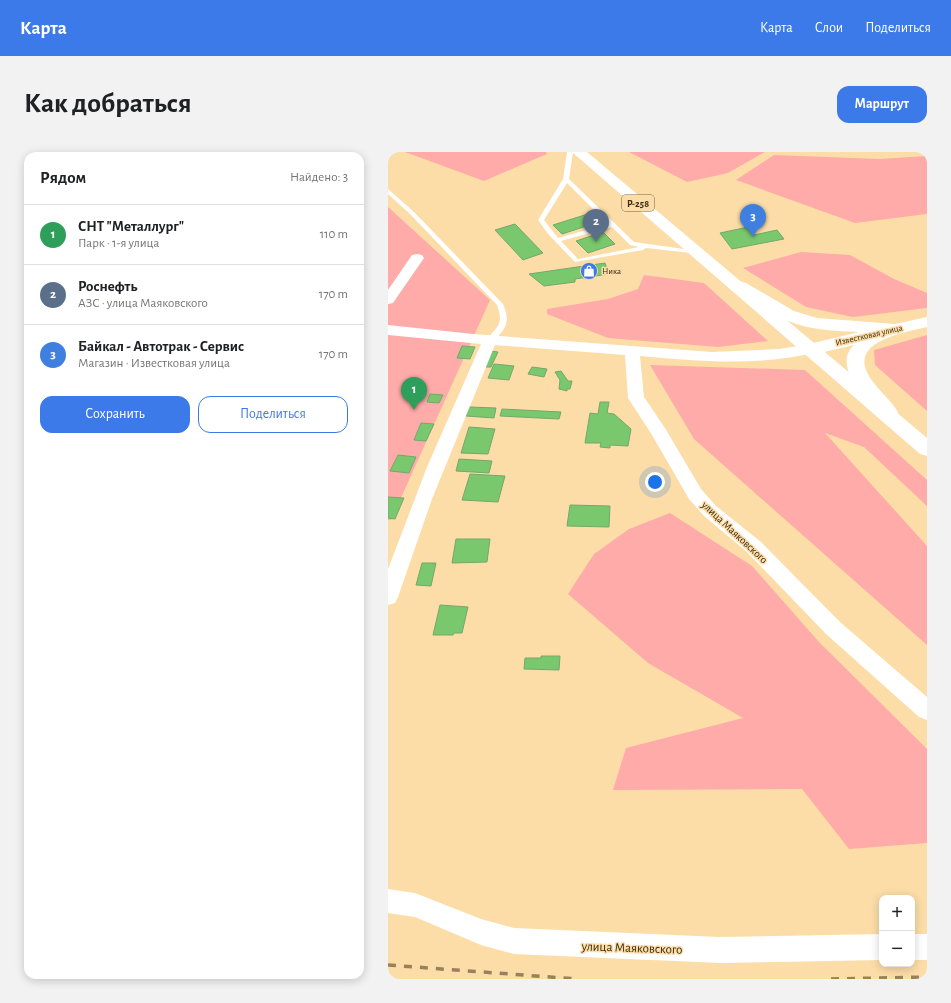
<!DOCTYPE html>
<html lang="ru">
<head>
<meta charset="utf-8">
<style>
	:root { --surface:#fff; --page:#f2f2f2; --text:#202124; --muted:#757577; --line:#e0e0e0; --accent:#3c7ae9 }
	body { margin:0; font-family:"Alegreya Sans",sans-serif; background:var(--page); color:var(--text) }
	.controls { position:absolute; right:12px; bottom:12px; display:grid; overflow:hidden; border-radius:8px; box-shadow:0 2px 10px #0003 }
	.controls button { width:36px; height:36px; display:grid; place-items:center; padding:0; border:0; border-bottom:1px solid var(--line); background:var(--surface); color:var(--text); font:20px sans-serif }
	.you { position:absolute; left:267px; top:330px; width:14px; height:14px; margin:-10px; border:3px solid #fff; border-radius:50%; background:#1a73e8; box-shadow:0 0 0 6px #1a73e833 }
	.badge { display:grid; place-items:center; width:26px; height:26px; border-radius:50%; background:var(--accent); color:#fff; font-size:13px; font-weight:700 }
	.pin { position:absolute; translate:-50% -33px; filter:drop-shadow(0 1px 2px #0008) }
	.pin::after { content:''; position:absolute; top:21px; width:14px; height:12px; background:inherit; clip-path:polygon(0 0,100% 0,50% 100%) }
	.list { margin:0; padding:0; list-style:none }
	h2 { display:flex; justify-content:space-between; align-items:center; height:52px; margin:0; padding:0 16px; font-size:17px }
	h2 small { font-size:13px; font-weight:400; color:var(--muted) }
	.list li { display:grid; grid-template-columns:26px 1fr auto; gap:12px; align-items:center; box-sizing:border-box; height:60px; padding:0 16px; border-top:1px solid var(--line) }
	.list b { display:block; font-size:15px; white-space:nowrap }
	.list p { margin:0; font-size:13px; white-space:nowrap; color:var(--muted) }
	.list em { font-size:13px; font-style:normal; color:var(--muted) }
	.actions { display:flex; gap:8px; padding:12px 16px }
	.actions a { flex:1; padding:9px 0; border:1px solid var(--accent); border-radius:12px; text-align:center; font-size:14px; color:var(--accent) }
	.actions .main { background:var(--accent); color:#fff }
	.map { position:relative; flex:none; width:539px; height:827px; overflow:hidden; border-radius:12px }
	header { display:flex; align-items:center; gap:24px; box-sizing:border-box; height:56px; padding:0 20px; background:var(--accent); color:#fff }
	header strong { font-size:19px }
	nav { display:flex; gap:22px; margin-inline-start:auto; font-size:14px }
	.intro { display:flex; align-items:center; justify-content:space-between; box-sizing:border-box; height:96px; padding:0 24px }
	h1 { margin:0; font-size:28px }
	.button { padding:10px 18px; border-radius:12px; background:var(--accent); color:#fff; font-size:14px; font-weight:700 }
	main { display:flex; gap:24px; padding:0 24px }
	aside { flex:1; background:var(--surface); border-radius:12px; box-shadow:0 2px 10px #0003 }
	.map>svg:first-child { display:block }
	.green { fill:#feaba9 }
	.building { fill:#7ac86d; stroke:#76a66e }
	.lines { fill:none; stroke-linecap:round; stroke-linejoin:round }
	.lane { fill:#fff; fill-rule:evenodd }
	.street { fill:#fff; fill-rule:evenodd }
	.secondary { fill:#fff; fill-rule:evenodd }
	.primary { fill:#fff; fill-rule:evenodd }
	.rail { stroke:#98825a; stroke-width:3.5; stroke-dasharray:8 8; stroke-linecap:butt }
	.labels { text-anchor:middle; stroke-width:3; stroke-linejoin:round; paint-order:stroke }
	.far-poi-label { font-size:9px; fill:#3b2c10; stroke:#fcdda8; text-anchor:start }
	.far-street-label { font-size:9px; fill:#3b2c10; stroke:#fcdda8 }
	.shield { fill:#fcdda8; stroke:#75613e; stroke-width:1 }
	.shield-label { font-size:10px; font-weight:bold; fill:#3b2c10 }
	.street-label { font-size:11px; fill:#3b2c10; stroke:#fcdda8 }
	.near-street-label { font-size:13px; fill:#3b2c10; stroke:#fcdda8 }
</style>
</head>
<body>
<header>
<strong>Карта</strong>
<nav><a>Карта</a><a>Слои</a><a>Поделиться</a></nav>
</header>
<div class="intro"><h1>Как добраться</h1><a class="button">Маршрут</a></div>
<main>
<aside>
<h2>Рядом<small>Найдено: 3</small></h2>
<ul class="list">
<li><span class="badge" style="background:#2e9e5b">1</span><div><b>СНТ &quot;Металлург&quot;</b><p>Парк · 1-я улица</p></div><em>110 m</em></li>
<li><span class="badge" style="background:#5c6f8a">2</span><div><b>Роснефть</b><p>АЗС · улица Маяковского</p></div><em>170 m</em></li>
<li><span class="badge" style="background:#3f7fe0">3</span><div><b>Байкал - Автотрак - Сервис</b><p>Магазин · Известковая улица</p></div><em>170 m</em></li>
</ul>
<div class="actions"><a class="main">Сохранить</a><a>Поделиться</a></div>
</aside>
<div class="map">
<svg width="539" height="827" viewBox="0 0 539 827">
	<rect width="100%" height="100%" fill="#fcdda8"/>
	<!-- green -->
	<g class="green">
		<path d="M17,0H158L159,2L96,29Z"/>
		<path d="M241,0H377L340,21L299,30Z"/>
		<path d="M386,3L491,7L539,4V62L467,71L348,28Z"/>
		<path d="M0,55L102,148L3,368H0Z"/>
		<path d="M413,100L462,103L506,127L539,141V156L465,165L418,155L355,116Z"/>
		<path d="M256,123L316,131L380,189L330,195L220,186L159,162V157L220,147L250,137Z"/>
		<path d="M539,183V259L487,213L486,198Z"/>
		<path d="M262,213L417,218L539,328V354L476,295L437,281L539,394V493L306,287Z"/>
		<path d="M282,361L364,414L431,490L539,597V691L461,697L414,637L225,638L238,596L355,566L260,511L180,442L206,402L241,377Z"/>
	</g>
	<!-- building -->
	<g class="building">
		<path d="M203,61L211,70L174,82L165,73Z"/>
		<path d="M127,72L155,101L135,108L107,78Z"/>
		<path d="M360,75L366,83L389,78L396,87L344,97L332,81Z"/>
		<path d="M215,80L227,92L200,101L188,89Z"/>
		<path d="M217,111L221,122L187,127V130L156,134L141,122Z"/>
		<path d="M74,194L87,195L82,207L69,206Z"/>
		<path d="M103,199L110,200L103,215H96Z"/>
		<path d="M106,212L126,214L121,228L100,226Z"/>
		<path d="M144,215L159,217L156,225L140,222Z"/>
		<path d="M173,219L180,229H184L182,237H179V239L171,237L172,228L167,220Z"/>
		<path d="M42,242L55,243L51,251L39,250Z"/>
		<path d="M212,250H221L219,261L226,262L243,277L240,294L222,293V296L212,295L213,291H197L202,261L210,262Z"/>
		<path d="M81,255L108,256L106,266L78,264Z"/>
		<path d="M114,257L173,260L171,267L112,264Z"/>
		<path d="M33,271L46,272L38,289L26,288Z"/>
		<path d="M81,275L107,277L100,302L73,301Z"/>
		<path d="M10,303L28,305L21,321L2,319Z"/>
		<path d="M71,307L104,309L101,321L68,319Z"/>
		<path d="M82,322L117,324L110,350L74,348Z"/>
		<path d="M0,345L16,346L7,367L0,366Z"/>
		<path d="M182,353L222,354L221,375L179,374Z"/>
		<path d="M68,387H102L99,410L64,411Z"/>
		<path d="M34,411H48L43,434L28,433Z"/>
		<path d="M52,453L80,455L74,481H66L65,483H45Z"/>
		<path d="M153,504H172L171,518L136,517L137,506H153Z"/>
	</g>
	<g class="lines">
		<!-- lane -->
		<g class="lane">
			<path d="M179,0H185L181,27L246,90L310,99L313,101L312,102L258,96L255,98L187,110L161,83L150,68L175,27ZM179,31L220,72L170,86L156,68ZM224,75L242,93L251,95L190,107L173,89Z"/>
			<path d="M0,37L26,60L115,152C123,171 118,176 105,190H99L98,188C110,174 116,172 109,153L22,62L0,42Z"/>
		</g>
		<!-- street -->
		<g class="street">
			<path d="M29,102L34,103L36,106L5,151L0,152V138L24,103Z"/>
			<path d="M0,173L85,182L324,200L391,197L423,192L428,194L431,197L428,200C372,215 309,209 252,204L256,245L277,276L313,337L328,354L373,390L452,470L539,545V568L531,565L438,482L359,400L316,364L301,347L264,283L240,246L237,203L107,193L44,347L10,445L7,451L0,453V417L2,412L39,315L93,192L0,183Z"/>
			<path d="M0,737L27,741L93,767L126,776L332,785L494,782V808L332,811L126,802L93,793L27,765L0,761Z"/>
			<rect x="524" y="782" width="15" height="26"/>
		</g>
		<!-- secondary -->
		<path class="secondary" d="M352,129L358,131L406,159L429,166L507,172L539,165V175C514,181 457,190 483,227C491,239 503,248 510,260L508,265C503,266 500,267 496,265C491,263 486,256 483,252C469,237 447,211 466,193L423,203L417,201L414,197L417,193L471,180C447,179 422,178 400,169C381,162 364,148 346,137L344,134L346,131Z"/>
		<!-- primary -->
		<path class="primary" d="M184,0H199L539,286V304L532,302Z"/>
		<!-- rail -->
		<g class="rail">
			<path d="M0,813L189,827"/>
			<path d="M443,827L539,825"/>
		</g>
	</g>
	<!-- icons -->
	<defs>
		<g id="shop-disc" transform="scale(0.9)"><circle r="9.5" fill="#3c7ae9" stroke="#fcdda8"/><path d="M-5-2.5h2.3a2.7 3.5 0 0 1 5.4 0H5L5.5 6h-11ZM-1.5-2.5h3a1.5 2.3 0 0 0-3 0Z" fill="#fff"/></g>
	</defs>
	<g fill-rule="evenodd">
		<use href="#shop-disc" x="201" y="119"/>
	</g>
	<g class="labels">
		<!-- far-poi labels -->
		<g class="far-poi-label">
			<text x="214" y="122">Ника</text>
		</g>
		<!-- far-street labels -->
		<g class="far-street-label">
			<text transform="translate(481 183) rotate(-13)" y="3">Известковая улица</text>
		</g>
		<!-- shield labels -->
		<rect class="shield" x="234" y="43" width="32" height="16" rx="3"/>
		<g class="shield-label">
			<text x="250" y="55">Р-258</text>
		</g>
		<!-- street labels -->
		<g class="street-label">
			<text transform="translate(347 380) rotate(43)" y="4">улица Маяковского</text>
		</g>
		<!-- near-street labels -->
		<g class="near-street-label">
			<text transform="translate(244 795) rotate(2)" y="5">улица Маяковского</text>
		</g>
	</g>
</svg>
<div class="controls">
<button>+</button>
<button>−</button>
</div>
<div class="you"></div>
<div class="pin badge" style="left:26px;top:258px;background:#2e9e5b">1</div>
<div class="pin badge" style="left:208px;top:90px;background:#5c6f8a">2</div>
<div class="pin badge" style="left:365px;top:85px;background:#3f7fe0">3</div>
</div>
</main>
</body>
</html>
